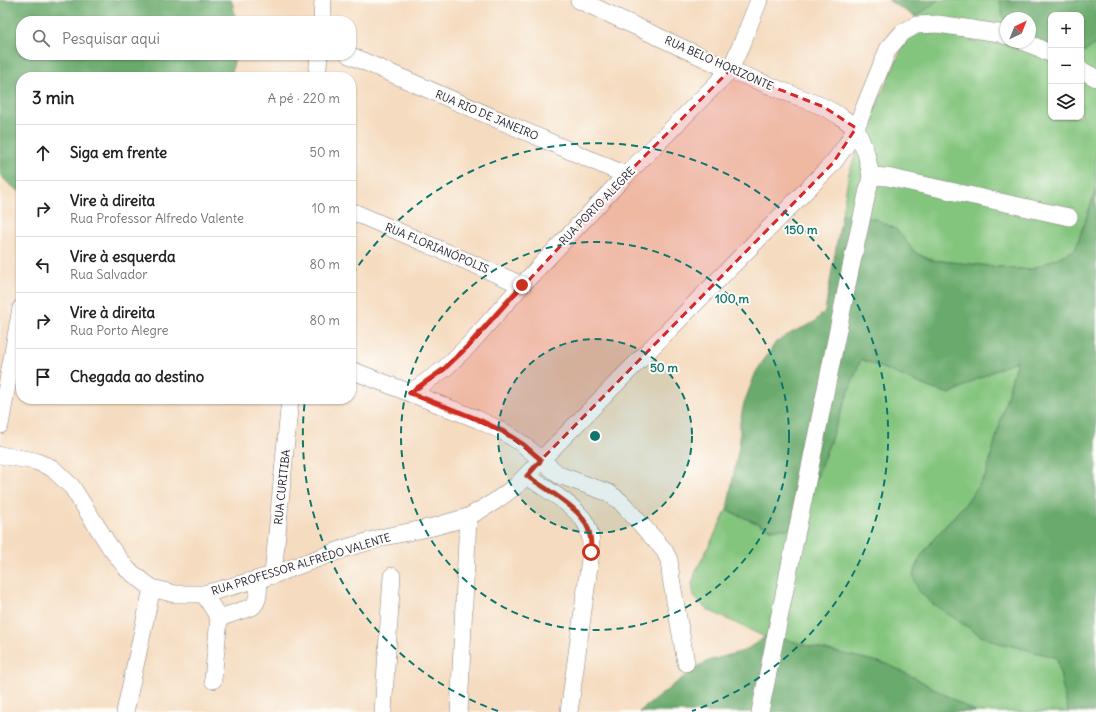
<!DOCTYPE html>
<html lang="pt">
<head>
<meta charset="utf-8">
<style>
	:root { --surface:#fff; --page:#f2f2f2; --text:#222; --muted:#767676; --line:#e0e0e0 }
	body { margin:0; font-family:Delius,sans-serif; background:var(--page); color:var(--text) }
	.controls { position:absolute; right:12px; top:12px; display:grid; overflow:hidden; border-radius:8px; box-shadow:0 1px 3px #0004 }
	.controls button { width:36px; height:36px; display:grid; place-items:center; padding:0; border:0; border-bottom:1px solid var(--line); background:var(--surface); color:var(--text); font:20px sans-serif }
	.compass { position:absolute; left:1000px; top:12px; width:36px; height:36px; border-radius:50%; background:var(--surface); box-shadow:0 1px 3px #0004; rotate:43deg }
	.stop { position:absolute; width:12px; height:12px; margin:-9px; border:3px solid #c8321e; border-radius:50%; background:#fff }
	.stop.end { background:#c8321e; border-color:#fff; box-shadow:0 1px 4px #0008 }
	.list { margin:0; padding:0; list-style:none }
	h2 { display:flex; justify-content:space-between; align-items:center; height:52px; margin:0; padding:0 16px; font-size:17px }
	h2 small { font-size:13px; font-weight:400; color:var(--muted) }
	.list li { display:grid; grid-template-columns:26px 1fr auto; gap:12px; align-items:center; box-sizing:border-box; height:56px; padding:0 16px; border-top:1px solid var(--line) }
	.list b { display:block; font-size:15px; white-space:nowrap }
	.list p { margin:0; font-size:13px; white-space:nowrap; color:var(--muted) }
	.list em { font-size:13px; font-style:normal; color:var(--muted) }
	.icon { flex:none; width:22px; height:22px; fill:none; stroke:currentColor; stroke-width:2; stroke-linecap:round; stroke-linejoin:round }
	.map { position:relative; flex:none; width:1096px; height:712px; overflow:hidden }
	.search { position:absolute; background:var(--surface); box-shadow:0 1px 3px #0004; left:16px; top:16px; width:340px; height:44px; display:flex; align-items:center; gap:10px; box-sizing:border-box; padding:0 14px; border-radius:16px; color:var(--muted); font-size:15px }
	.panel { position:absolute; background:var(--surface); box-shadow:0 1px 3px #0004; left:16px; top:72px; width:340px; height:332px; border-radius:16px }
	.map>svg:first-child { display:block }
	.green { fill:#84c57e; stroke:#53745c }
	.forest { fill:#6baa6d; stroke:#466654 }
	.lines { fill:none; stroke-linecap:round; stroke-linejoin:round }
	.minor-casing { stroke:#8c7f7e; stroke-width:18 }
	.minor { stroke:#fff; stroke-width:17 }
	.route { stroke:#c8321e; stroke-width:5 }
	.marked { fill:#d62828; fill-opacity:0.2; stroke:#d62828; stroke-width:3; stroke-dasharray:8 5; stroke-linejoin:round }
	.ring { fill:none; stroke:#0f766e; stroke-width:2; stroke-dasharray:7 5 }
	.labels { text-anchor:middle; stroke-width:4; stroke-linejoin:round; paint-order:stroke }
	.street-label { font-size:11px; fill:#22223b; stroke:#fdfcf7 }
	.centre { fill:#0f766e; stroke:#fdfcf7; stroke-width:2 }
	.ring-label { font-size:12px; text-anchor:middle; font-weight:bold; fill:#0f766e; stroke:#fdfcf7; stroke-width:4; stroke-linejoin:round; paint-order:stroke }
</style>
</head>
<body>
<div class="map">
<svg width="1096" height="712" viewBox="0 0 1096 712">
	<rect width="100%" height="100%" fill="#fdfcf7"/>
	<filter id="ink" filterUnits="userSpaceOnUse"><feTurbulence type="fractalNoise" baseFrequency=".025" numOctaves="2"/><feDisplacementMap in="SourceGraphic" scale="8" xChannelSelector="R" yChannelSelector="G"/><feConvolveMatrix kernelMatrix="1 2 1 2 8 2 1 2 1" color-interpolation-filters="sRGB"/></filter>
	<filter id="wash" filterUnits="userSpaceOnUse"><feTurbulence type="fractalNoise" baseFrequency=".012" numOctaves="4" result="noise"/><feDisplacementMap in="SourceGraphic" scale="16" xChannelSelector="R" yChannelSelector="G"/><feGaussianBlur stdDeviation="0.9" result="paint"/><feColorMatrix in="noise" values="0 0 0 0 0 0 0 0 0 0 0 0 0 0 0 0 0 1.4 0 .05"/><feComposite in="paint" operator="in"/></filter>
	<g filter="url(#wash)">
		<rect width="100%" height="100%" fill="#f5dcc0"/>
		<!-- green -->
		<g class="green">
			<path d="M938,0H1000L1002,13L1006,22V42H1019L1051,57V117H1081V52L1087,50L1096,43V190L1075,250L1030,270L931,260L916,253L895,229L875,219L842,214L849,173L863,135L916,17Z"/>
			<path d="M861,359L933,389L950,394L975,380L1017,360L986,475L966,503L934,539L921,556L913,575L999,643L1017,647L1057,658L1068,712H975L917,679L887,664L812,647L785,639L765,637L708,610L694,597L692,584L696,571L727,510L770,529H788L806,512L817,476Z"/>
		</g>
		<!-- forest -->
		<g class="forest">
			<path d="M0,0H231L233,5L236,21H21V55H235L231,77H21V192L10,185L0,175Z"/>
			<path d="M888,0H938L916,17Z"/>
			<path d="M1000,0H1096V43L1087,50L1081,52V15H1051V57L1030,42V18H1006V22L1002,13Z"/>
			<path d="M1096,190V712H1068L1057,658L1017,647L999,643L981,636L933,604L918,590L913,575L921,556L934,539L966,503L986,475L1017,360L975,380L950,394L933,389L861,359L817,476L806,512L788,529H770L727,510L740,441V422L744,403L756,372L776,342L791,333L813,323L825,311L842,214L875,219L896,229L916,253L931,260L1030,270L1075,250Z"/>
			<path d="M765,637L785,639L812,647L887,664L917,679L975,712H639L698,666L711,660L744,651Z"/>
		</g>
	</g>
	<g filter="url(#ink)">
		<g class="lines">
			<!-- minor casing -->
			<g class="minor-casing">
				<g id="minor">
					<path d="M579,0L730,70L824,107L840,116L856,128"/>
					<path d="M322,21L323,0"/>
					<path d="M1024,42L1037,47L1051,54"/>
					<path d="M349,55L626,175"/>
					<path d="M1081,70L1096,78"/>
					<path d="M317,77L319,55"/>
					<path d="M856,128L866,153L871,176L887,177L1069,217"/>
					<path d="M351,211L522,285"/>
					<path d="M351,370L477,419L504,432L524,445L559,475L609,493L621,502L664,550L669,560L671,578L686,663"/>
					<path d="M410,393L444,369L468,346L522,285L626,175L730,70L742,43L759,0"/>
					<path d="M0,425L21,308"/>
					<path d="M0,455L35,461L52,468L72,487L110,547L128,570L152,588L175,594H204L273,575L346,548L384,537L433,527L468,517L494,502L516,486L541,460L833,163L846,145L856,128L888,49L902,33L916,25L938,24L999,33L1006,36"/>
					<path d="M527,476C543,487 576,506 585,522C591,532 591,542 591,552L569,712"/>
					<path d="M273,575L290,399"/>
					<path d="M204,594L219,618L213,680"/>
					<path d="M219,618L252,607C260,601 258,588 259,579"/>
					<path d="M125,712L152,588"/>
					<path d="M383,712L392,576"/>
					<path d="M459,712L468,517"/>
					<path d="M760,712L850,271L871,176"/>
				</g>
			</g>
			<!-- minor -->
			<use href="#minor" class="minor"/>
		</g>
	</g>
	<g class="lines" filter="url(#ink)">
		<!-- route -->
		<path class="route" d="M522,285L468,346L444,369L410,393L477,419L504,432L524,445L541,460L527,476C543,487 576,506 585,522C591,532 591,542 591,552"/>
	</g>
	<!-- marked area -->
	<path class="marked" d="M730,70L824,107L856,128L833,163L541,460L504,432L410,393L444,369L468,346L626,175Z"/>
	<!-- distance rings -->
	<circle cx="595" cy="436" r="97" fill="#0f766e" fill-opacity=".12"/>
	<g class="ring">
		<circle cx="595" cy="436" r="97"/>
		<circle cx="595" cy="436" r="194"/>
		<path d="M498 711A292 292 0 0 1 305 400M352 275A292 292 0 1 1 692 711"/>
	</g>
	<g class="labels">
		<!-- street labels -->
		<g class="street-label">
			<text transform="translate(719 63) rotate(24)" y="4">RUA BELO HORIZONTE</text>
			<text transform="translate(487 115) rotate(23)" y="4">RUA RIO DE JANEIRO</text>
			<text transform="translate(597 206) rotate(-46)" y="4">RUA PORTO ALEGRE</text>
			<text transform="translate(437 248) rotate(23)" y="4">RUA FLORIANÓPOLIS</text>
			<text transform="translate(282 487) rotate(-84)" y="4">RUA CURITIBA</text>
			<text transform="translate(301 564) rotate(-17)" y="4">RUA PROFESSOR ALFREDO VALENTE</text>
		</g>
	</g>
	<circle cx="595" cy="436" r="6" class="centre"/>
	<g class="ring-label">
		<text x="801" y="234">150 m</text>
		<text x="732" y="303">100 m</text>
		<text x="664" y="372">50 m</text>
	</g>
</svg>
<div class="controls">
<button>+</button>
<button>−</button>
<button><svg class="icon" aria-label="layers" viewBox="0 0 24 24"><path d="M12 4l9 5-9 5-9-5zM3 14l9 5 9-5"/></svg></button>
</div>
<svg class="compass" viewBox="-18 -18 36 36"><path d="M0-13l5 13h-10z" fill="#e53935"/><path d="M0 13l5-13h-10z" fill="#767676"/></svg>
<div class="stop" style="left:591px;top:552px"></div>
<div class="stop end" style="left:522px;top:285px"></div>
<div class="search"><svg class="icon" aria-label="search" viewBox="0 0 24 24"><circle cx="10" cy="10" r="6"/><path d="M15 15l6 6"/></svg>Pesquisar aqui</div>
<section class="panel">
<h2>3 min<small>A pé · 220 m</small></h2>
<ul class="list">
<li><svg class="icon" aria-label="ahead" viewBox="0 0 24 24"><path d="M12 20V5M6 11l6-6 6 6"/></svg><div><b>Siga em frente</b></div><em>50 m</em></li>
<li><svg class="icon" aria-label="right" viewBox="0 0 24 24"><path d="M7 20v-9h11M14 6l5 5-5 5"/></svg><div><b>Vire à direita</b><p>Rua Professor Alfredo Valente</p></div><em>10 m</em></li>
<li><svg class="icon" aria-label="left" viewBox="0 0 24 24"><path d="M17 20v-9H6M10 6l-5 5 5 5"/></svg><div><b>Vire à esquerda</b><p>Rua Salvador</p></div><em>80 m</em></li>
<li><svg class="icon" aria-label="right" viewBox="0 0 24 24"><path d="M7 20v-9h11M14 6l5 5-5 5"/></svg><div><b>Vire à direita</b><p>Rua Porto Alegre</p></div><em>80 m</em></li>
<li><svg class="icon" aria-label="arrive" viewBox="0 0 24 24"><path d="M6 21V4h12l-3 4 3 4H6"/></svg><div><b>Chegada ao destino</b></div></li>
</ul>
</section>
</div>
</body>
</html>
